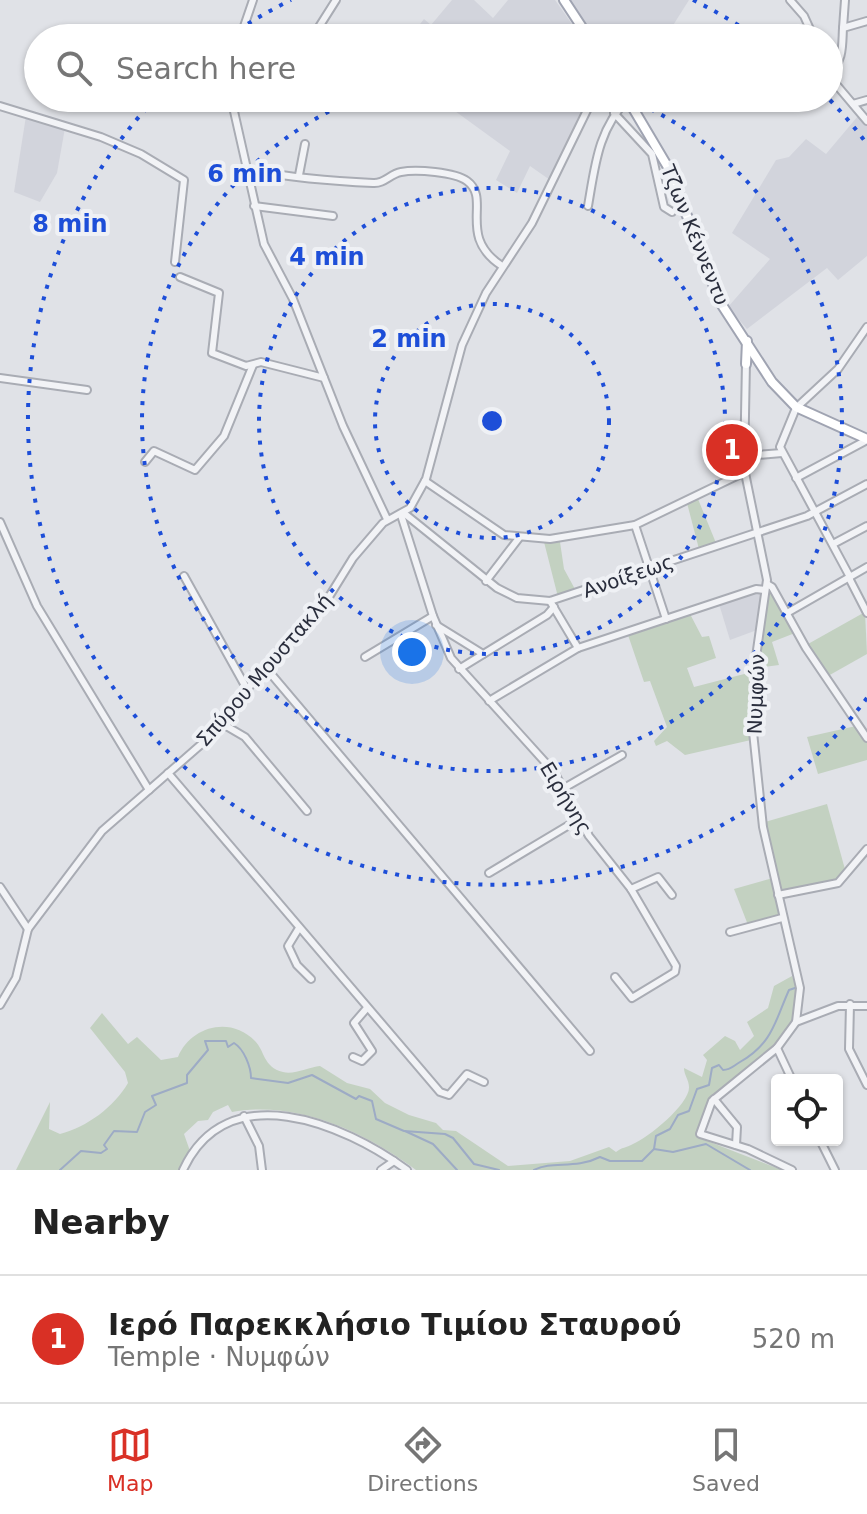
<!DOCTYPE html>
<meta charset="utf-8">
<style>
body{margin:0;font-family:"DejaVu Sans",sans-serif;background:#f6f6f6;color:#222}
.controls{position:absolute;right:24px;bottom:24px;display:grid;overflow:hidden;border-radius:8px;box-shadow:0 2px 6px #0004}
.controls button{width:72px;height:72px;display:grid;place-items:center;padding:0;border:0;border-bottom:2px solid #e0e0e0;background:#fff;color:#222;font:40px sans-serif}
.you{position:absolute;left:412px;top:652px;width:28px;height:28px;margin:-20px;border:6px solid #fff;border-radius:50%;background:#1a73e8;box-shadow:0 0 0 12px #1a73e833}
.badge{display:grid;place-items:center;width:52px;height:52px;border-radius:50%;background:#d93025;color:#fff;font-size:26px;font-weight:700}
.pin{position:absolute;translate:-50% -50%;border:4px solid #fff;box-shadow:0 2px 8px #0006}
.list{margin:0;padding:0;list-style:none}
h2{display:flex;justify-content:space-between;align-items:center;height:104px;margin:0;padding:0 32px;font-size:34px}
h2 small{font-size:26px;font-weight:400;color:#767676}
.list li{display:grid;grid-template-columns:52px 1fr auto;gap:24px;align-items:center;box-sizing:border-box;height:128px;padding:0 32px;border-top:2px solid #e0e0e0}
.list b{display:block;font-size:30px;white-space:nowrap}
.list p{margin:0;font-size:26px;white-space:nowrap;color:#767676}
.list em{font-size:26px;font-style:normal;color:#767676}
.icon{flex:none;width:44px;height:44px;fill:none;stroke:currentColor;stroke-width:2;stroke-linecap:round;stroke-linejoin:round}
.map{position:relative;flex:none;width:867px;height:1170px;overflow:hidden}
.search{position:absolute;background:#fff;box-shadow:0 2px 6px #0004;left:24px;right:24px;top:24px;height:88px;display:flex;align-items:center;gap:20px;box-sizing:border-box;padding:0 28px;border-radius:44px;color:#767676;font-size:30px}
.sheet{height:232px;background:#fff}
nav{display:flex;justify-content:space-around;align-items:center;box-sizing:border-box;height:112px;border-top:2px solid #e0e0e0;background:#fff;font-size:22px;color:#767676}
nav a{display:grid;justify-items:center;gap:4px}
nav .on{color:#d93025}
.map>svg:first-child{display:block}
.built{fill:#d2d4dc}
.green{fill:#c3d1c1}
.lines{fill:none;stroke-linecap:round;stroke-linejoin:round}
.stream{stroke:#9dabc5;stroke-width:2}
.minor-casing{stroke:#a9acb4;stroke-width:10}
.major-casing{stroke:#a0a4b2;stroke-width:12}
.minor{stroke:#f2f3f6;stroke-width:6}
.major{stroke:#fff;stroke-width:8}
.ring{fill:none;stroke:#1d4ed8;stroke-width:4;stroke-dasharray:4 8}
.labels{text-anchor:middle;stroke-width:8;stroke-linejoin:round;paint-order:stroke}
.street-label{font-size:20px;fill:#2a2e3d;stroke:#eff1f5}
.centre{fill:#1d4ed8;stroke:#eff1f5;stroke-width:4}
.ring-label{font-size:24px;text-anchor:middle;font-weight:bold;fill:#1d4ed8;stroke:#eff1f5;stroke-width:8;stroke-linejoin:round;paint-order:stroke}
</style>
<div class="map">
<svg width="867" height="1170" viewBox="0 0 867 1170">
<rect width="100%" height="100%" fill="#e0e2e7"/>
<g class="built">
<path d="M452,0H474L493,18L508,0H555L582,38H409L424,19L431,25Z"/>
<path d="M570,0H689L665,38H593Z"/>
<path d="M437,98H587L550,180L530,166L517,193L496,180L510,151Z"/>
<path d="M26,116L65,128L57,173L40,202L14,192Z"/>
<path d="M858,116L867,126V256L838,280L827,268L747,329L728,307L770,259L732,233L776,160L789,157L806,139L826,154Z"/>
<path d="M753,592L762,594L757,630L730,640L719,604Z"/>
</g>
<g class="green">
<path d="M698,499L716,543L699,549L687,503Z"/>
<path d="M544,542H560L564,569L576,591L558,597Z"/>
<path d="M770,588L795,633L772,642L779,665L757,668Z"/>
<path d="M865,612L867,654L828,676L808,644Z"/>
<path d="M690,614L702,637L709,636L716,658L687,668L694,687L752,672L751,740L685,755L667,741L656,746L654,741L667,727L650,681L644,682L628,635Z"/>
<path d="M856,726L867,742V760L818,774L807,737Z"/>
<path d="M827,804L846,873L836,882L779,893L765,822Z"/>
<path d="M773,878L780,917L748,925L734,889Z"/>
<path d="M792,976C817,1033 738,1067 710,1102C702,1111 700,1126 697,1137L782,1170H416C366,1132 296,1100 232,1112L228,1105L213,1112L208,1120L198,1121L184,1134L190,1151L181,1170H16L50,1102L49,1129L60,1134C87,1127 114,1107 128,1083L125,1072L90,1028L102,1013L128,1044L137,1037L161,1060L178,1057C190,1027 230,1015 255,1041C265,1051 263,1067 283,1072C294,1075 309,1067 320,1066L347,1083L370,1089L385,1103L409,1115L436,1123L443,1130L456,1131L508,1166L570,1161L609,1147L616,1152C622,1147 626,1148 633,1144C648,1138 690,1104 689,1087C689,1080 684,1075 684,1068L702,1077L707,1060L703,1055L725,1036L735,1041L740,1050L754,1036L747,1022L768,1008L774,986Z"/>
</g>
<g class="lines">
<g class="stream">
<path d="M405,1131L433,1144L457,1170"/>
<path d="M654,1149L656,1136L670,1129L678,1115L689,1111L697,1089L709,1085L712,1068L719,1065L723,1070C731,1070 733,1066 740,1062C773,1043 775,1021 789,990L795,988"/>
<path d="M60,1170L81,1151L101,1153L107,1149L104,1145L114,1131L137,1132L145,1112L156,1105L152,1096L187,1083V1075L208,1050L205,1041H226L228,1047L234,1043C244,1049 251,1067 251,1078L288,1083L312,1075L356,1099L359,1096L372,1101L376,1119L404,1131L445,1134L453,1138L474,1164L499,1170"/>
<path d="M534,1170C553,1160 574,1170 600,1157L610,1161H642L654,1149L673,1152L706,1144L750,1170"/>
</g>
<g class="minor-casing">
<g id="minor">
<path d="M790,0L804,16L814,38"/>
<path d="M843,28L845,0"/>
<path d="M240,38L253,0"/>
<path d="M312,38L336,0"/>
<path d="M829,71C844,63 842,44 843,28L867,21"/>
<path d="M829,76L867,121"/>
<path d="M231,98L264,244L293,299L343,426L387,519"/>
<path d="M266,98L275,101L279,98"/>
<path d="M853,104L867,100"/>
<path d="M0,106L101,137L141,154L184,180L175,262"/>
<path d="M614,113L652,154L664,207L672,212"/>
<path d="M244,169C285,177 331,181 373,183C384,184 390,174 401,172C416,169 455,172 467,181C492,199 456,236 502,266"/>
<path d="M299,175L305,144"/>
<path d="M254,206L333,216"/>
<path d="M588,206C595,166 598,129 628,99"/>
<path d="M180,277L219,293L212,353L246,366L261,362L324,378"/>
<path d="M746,362L744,468L767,580L755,664L753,732L763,827L800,988L796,1022"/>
<path d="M0,378L87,390"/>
<path d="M745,456L782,453"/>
<path d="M145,462L154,451L195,470L224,436L253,365"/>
<path d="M796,478L867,440"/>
<path d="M425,481L504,535L550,539L635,525L745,472"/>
<path d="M405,514L497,588L517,598L550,601L807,516L867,484"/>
<path d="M401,515L433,616L451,658L554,772L589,836L631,889L676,966L675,972L632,998L615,977"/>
<path d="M0,522L37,606L149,790"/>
<path d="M635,525L666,619"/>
<path d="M833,544L867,526"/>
<path d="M184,576L248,691"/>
<path d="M850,577L780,447L796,408L838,369L867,327"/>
<path d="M849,578L867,613"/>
<path d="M486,581L519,538"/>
<path d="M767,584L772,587L806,648L867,738"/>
<path d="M787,613L867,567"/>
<path d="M436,625L483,654"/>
<path d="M578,648L756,589L765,590"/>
<path d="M365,657L433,616"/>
<path d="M266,668L590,1051"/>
<path d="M459,669L547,615L554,607"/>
<path d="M489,701L578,648L550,601"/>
<path d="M221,723L245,737L307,811"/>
<path d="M168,773L440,1092L449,1095L467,1074L484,1082"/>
<path d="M564,788L622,755"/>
<path d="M489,873L579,819"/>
<path d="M0,887L28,929"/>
<path d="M631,889L658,877L672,895"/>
<path d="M778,895L838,883L867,849"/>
<path d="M299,928L288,946L297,965L311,979"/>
<path d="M730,932L782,918"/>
<path d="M850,1004L849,1049L867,1085"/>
<path d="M0,1005L16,978L28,929L102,831L205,741L281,648L327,600L353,558L383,523L410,508L426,479L462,345L486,293L532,223L593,98"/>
<path d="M777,1048L792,1080"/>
<path d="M353,1057L362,1061L372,1051L354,1023L367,1008"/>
<path d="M714,1099L737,1127L736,1145"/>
<path d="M244,1116L259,1146L262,1170"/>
<path d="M820,1140L835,1170"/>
<path d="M183,1170C227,1075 343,1123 407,1170"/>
<path d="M381,1170L394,1161"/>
<path d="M792,1170L748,1149L700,1134L712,1101L777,1048L796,1022L838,1006H867"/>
</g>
</g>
<g class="major-casing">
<g id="major">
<path d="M564,0L589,38"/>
<path d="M627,98L669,169L720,302L772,382L796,407L867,439"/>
<path d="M746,364L747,341"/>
</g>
</g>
<use href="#minor" class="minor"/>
<use href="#major" class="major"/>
</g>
<g class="ring">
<circle cx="492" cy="421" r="117"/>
<circle cx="492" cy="421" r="233"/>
<path d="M629 99A350 350 0 1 1 355 99"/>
<path d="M867 698A466 466 0 1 1 154 100M228 37A466 466 0 0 1 291 0M693 0A466 466 0 0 1 756 37M830 100A466 466 0 0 1 867 144"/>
</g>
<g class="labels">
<g class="street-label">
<text transform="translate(695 235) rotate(68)" y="7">Τζων Κέννεντυ</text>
<text transform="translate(628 576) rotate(-19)" y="7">Ανοίξεως</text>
<text transform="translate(264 670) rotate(-49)" y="7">Σπύρου Μουστακλή</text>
<text transform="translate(756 694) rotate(-88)" y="7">Νυμφών</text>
<text transform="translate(566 798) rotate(59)" y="7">Ειρήνης</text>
</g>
</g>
<circle cx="492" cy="421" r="12" class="centre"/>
<g class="ring-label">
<text x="245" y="182">6 min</text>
<text x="70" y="232">8 min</text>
<text x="327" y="265">4 min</text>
<text x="409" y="347">2 min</text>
</g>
</svg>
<div class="controls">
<button><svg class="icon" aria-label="locate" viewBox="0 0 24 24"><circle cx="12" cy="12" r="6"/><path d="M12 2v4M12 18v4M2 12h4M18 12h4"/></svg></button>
</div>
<div class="you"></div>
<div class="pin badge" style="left:732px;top:450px">1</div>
<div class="search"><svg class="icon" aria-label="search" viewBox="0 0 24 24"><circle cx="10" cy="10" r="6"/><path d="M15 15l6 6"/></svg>Search here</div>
</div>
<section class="sheet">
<h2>Nearby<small></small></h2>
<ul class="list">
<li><span class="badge">1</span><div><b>Ιερό Παρεκκλήσιο Τιμίου Σταυρού</b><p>Temple · Νυμφών</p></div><em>520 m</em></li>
</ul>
</section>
<nav>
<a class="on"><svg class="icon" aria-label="map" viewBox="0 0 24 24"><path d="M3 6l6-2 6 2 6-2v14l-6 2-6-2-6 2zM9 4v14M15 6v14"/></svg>Map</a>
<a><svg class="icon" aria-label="directions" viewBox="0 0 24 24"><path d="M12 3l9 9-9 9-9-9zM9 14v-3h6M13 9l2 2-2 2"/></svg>Directions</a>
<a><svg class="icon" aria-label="saved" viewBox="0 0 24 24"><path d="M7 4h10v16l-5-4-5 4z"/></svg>Saved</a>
</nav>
